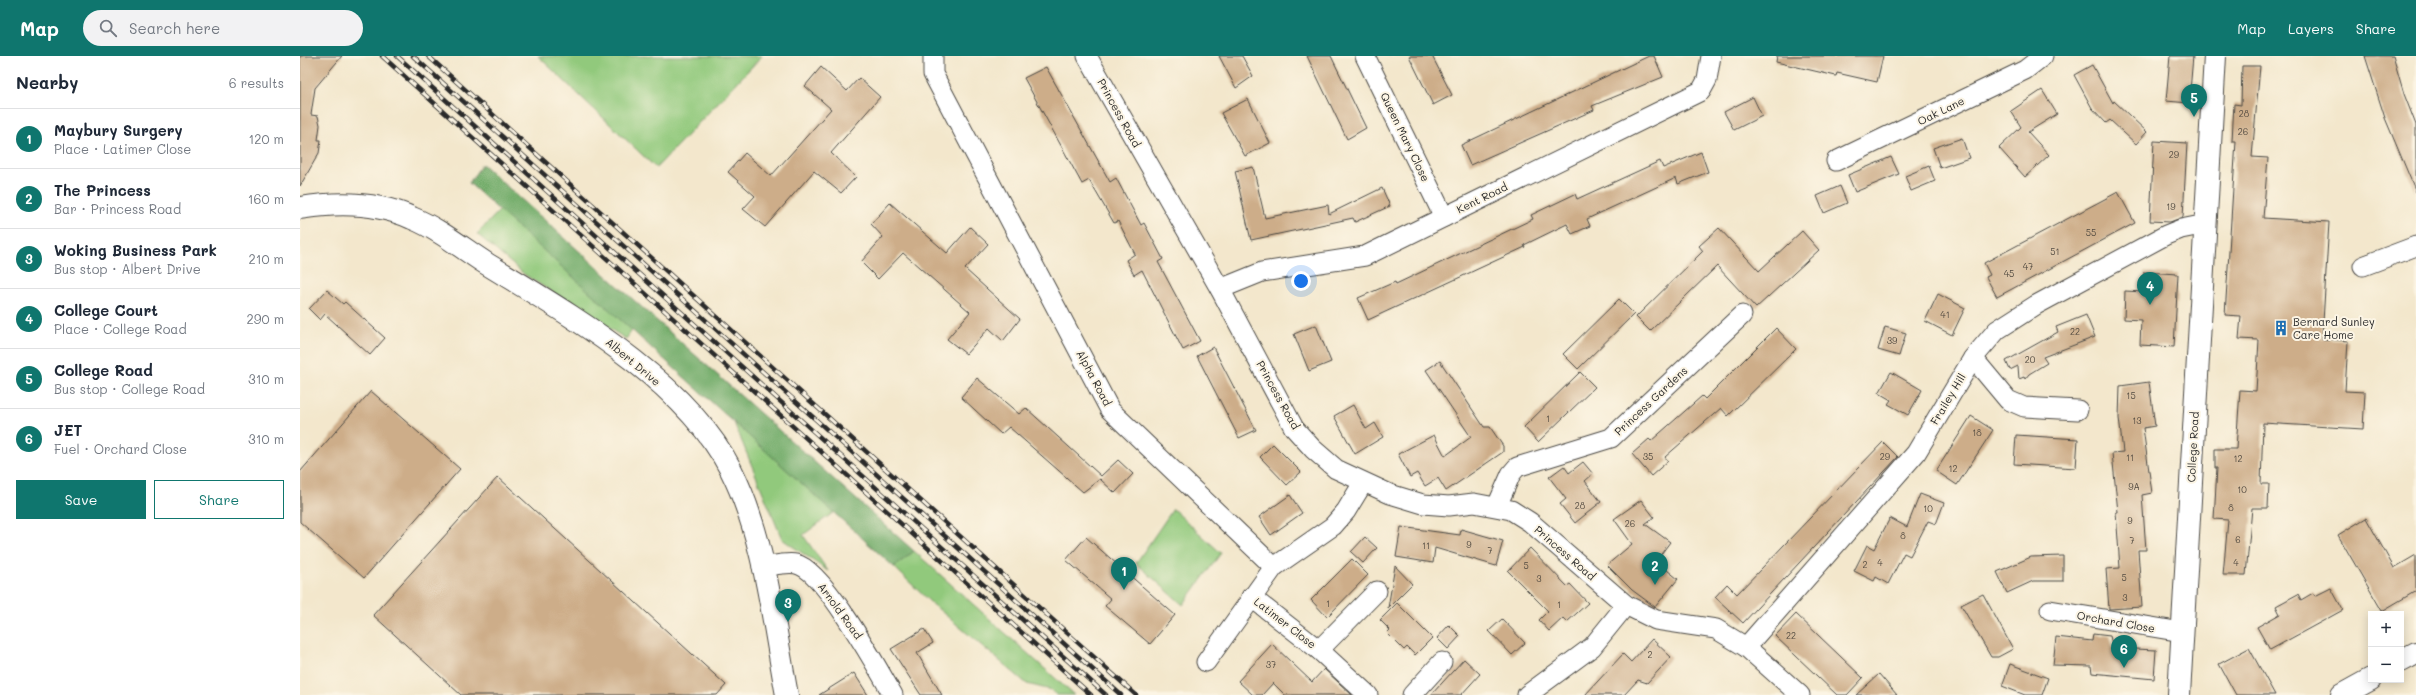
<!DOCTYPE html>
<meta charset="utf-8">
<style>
body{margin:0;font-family:Mali,sans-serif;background:#f2f2f3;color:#1f2937}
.controls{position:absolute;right:12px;bottom:12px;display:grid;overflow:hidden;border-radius:0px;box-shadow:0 2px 10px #0003}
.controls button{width:36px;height:36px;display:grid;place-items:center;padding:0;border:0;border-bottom:1px solid #e0e1e3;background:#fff;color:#1f2937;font:20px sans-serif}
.you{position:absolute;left:1001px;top:225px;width:14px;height:14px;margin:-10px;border:3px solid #fff;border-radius:50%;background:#1a73e8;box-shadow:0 0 0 6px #1a73e833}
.badge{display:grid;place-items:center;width:26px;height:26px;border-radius:50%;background:#0f766e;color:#fff;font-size:13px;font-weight:700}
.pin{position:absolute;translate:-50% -33px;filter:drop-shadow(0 1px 2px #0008)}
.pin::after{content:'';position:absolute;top:21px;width:14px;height:12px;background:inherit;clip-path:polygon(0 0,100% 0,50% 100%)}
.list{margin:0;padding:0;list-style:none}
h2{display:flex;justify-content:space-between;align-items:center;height:52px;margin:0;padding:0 16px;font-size:17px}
h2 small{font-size:13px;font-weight:400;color:#747a83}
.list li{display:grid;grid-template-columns:26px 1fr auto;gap:12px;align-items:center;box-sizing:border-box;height:60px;padding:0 16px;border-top:1px solid #e0e1e3}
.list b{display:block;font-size:15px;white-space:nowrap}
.list p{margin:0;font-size:13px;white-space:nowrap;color:#747a83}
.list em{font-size:13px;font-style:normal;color:#747a83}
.actions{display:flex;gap:8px;padding:12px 16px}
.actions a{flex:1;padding:9px 0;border:1px solid #0f766e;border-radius:0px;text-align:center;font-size:14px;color:#0f766e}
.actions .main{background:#0f766e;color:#fff}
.icon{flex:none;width:22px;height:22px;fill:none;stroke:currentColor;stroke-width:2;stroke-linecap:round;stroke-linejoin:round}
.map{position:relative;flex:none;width:2116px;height:639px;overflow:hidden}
header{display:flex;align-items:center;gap:24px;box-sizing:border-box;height:56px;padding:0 20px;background:#0f766e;color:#fff}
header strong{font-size:19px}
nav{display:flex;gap:22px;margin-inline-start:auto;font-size:14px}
.search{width:280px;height:36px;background:#f2f2f3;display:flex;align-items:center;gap:10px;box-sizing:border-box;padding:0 14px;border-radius:22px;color:#747a83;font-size:15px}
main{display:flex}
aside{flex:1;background:#fff}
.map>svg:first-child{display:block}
.green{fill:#91c97c;stroke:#5e7a54}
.forest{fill:#74ad6c;stroke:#506c4c}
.building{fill:#cdad89}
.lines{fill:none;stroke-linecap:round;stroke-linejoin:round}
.minor-casing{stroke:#494743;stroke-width:21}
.tertiary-casing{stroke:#494743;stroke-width:24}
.minor{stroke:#fff;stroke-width:19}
.tertiary{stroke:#fff;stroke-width:22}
.rail-casing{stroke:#2b2b2b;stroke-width:4.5}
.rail{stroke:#fcf5e5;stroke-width:3;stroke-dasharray:9;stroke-linecap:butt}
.labels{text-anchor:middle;stroke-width:4;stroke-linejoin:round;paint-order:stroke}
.number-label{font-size:9px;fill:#544c42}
.street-label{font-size:11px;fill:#2b2b2b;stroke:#fcf5e5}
.poi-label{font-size:11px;fill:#2b2b2b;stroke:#fcf5e5;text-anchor:start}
</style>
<header>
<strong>Map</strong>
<div class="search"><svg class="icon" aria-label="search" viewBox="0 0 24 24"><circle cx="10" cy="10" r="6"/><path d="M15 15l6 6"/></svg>Search here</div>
<nav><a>Map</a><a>Layers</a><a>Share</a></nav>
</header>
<main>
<aside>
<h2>Nearby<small>6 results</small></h2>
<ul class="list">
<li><span class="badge">1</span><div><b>Maybury Surgery</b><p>Place · Latimer Close</p></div><em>120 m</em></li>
<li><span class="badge">2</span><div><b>The Princess</b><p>Bar · Princess Road</p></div><em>160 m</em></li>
<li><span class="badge">3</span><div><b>Woking Business Park</b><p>Bus stop · Albert Drive</p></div><em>210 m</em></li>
<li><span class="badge">4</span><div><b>College Court</b><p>Place · College Road</p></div><em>290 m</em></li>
<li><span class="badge">5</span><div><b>College Road</b><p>Bus stop · College Road</p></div><em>310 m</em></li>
<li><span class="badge">6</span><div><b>JET</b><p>Fuel · Orchard Close</p></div><em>310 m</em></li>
</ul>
<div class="actions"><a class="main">Save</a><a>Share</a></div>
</aside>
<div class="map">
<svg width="2116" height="639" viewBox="0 0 2116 639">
<rect width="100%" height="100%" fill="#fcf5e5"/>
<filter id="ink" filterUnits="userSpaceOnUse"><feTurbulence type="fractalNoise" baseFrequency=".025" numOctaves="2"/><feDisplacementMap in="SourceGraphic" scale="8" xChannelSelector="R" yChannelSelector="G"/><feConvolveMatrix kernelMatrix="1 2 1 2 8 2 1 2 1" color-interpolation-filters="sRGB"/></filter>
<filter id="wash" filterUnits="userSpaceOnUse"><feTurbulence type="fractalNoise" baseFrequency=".012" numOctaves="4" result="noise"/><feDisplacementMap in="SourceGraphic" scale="16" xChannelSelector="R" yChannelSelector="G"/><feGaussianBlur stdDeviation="0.9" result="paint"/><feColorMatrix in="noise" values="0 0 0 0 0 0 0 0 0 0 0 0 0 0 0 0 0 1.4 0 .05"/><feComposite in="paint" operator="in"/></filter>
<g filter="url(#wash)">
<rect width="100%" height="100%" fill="#f3e7cc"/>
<g class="green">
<path d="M238,0H462L356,112Z"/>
<path d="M201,153L333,273L326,283L225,219L177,178Z"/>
<path d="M433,364L534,456L503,479L528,515L482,483Z"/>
<path d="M873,453L921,497L883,549L836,507Z"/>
<path d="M614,495L774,639H757L751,634L727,628L629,545L594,511Z"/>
</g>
<path class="forest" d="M182,108L614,495L594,511L169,127Z"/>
<g id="blocks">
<g class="building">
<path d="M0,0H42L15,32L11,59L18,60L20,69L18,84H21L19,97L0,130Z"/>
<path d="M919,0H942L953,20L936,32Z"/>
<path d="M1007,0H1031L1066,72L1047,83Z"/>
<path d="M1109,0H1132L1152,39L1133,49Z"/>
<path d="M1349,0H1354L1363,21L1292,50L1294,54L1170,109L1161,89Z"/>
<path d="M1477,0H1583L1577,26L1537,17L1536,20L1476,6Z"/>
<path d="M1870,0H1893L1889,47L1866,45Z"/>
<path d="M2065,0H2093L2104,38L2116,69V136L2085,62Z"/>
<path d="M1792,9L1813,47L1814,45L1847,76L1836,88L1810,64L1806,67L1792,52L1774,19Z"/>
<path d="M1942,10H1960L1952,101L1968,102L1963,162L2029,166L2022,283L2048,285L2045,335L2065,336L2063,373L1963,367L1961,428H1969L1968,452H1952L1946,519H1923L1928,464L1914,463L1917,412H1915V393H1936L1940,334L1956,335L1959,284L1939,283L1941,260L1925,259L1936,85H1932L1933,66L1934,48L1941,49Z"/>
<path d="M521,11L547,35L559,22L580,41L531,97L556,121L541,137L514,115L465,171L443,153L455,140L428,116L445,97L471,120L531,53L505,30Z"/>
<path d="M746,11L810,126L816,122L841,169L844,167L863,203L858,206L900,285L883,294L842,214L834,219L826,204L835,198L818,165L814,167L789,124L782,128L724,22Z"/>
<path d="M1742,34L1757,58L1728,76L1749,99L1725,121L1699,92L1721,71L1711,55Z"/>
<path d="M1453,41L1462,60L1434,74L1424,56Z"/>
<path d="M948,43L970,87L945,100L921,57Z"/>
<path d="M1662,82L1669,102L1640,112L1633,92Z"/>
<path d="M1854,85L1887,87L1883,161L1870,166L1850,165Z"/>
<path d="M1401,96L1408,116L1378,128L1376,122L1287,163L1290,170L1272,178L1267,168L1224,189L1225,191L1068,264L1058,242L1095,226L1096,228L1233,163L1231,159L1275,138L1277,143L1360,105L1363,112Z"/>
<path d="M1591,101L1599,118L1555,136L1548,119Z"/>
<path d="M1629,110L1635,125L1611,135L1605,120Z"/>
<path d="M953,111L965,162L1028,149L1029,158L1082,132L1090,150L1055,166L1053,162L951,184L935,115Z"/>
<path d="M1540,130L1547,147L1524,157L1517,140Z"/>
<path d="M1818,136L1835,167L1697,241L1686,221L1690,219L1684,207Z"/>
<path d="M590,147L647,197L670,171L688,188L665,213L720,263L703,285L689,272L666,298L647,283L670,256L603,197L578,223L561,206L583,181L571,168Z"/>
<path d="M1419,172L1459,215L1502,175L1519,194L1456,252L1417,210L1350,275L1336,261L1403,195L1399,190Z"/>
<path d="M1844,216L1878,218L1874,291L1840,289L1841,264L1824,263L1825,235L1843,236Z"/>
<path d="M27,234L43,248L45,246L85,282L70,299L25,258L20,264L9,253Z"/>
<path d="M1638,238L1665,252L1652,279L1625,265Z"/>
<path d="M1319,243L1334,258L1278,313L1263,298Z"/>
<path d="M1786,259L1795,281L1743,301L1747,307L1729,318L1725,323L1724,321L1719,323L1718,310L1710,314L1706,305L1758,276L1756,271Z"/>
<path d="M1016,269L1031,306L1009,315L994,278Z"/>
<path d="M1585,271L1606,277L1599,300L1578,294Z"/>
<path d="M1476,272L1496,293L1428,360L1421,352L1365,401L1368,405L1351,420L1332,398L1349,383L1351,385L1402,340L1405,343Z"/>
<path d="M913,291L956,374L939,382L897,300Z"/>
<path d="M1140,305L1184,371H1190L1203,390V396L1146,435L1138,422L1125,430L1117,417L1110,421L1098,398L1134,379L1145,400L1171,381L1126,314Z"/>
<path d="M1280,316L1295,331L1238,386L1224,371Z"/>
<path d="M1591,316L1622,334L1608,359L1588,348L1591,344L1579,337Z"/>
<path d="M677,322L719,358L726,352L801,420L818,404L833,418L815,437L800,423L783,436L709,371L701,378L661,341Z"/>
<path d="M1849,326L1855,370L1843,372L1852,437L1842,439L1846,494H1838L1842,551L1809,553L1806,513L1820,512L1816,456H1818L1812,397L1823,396L1819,362L1820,330Z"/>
<path d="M71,335L160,413L64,522L0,466V416Z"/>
<path d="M1053,349L1066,373L1075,367L1083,381L1055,398L1034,360Z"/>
<path d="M1671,360L1693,374L1657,429L1636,415Z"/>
<path d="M1716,379L1778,383L1776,412L1714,408Z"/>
<path d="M1583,386L1598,401L1443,567L1415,541L1427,528L1437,538Z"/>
<path d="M973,388L1001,416L987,429L960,401Z"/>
<path d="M1283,406L1293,418L1285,425L1301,446L1275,467L1260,448L1266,443L1249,421L1264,410L1269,417Z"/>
<path d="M198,421L426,629L417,639H161L73,559Z"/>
<path d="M1620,438L1644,447L1636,468L1628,465L1610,500L1604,497L1588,528L1576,521L1574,525L1554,515L1567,489L1574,493L1590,462L1607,471Z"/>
<path d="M990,439L1002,457L971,479L959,461Z"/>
<path d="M1341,444L1354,461L1345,468L1370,486L1356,505L1378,523L1355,551L1332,534L1307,509L1332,488L1314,463Z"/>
<path d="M2066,462L2094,512L2116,499V535L2082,555L2038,479Z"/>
<path d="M1101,471L1160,479L1161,473L1203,485L1196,510L1135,492L1133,507L1096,501Z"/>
<path d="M786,481L875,559L850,588L805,550L811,543L766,504Z"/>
<path d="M1065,481L1077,492L1063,507L1051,496Z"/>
<path d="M1230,492L1267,530L1270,528L1288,547L1267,566L1263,562L1249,575L1239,564L1248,555L1208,515Z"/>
<path d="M1763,500V525H1733L1707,537L1697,516L1731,501Z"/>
<path d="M1052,503L1068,519L1027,561L1011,544Z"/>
<path d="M1095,510L1112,528L1088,552Z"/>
<path d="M2031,532L2043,554L1970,594L1957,571L1980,558L1976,550L1998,538L2001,544L2013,537L2015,540Z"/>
<path d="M1683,538L1713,593L1698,601H1691L1661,549Z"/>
<path d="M1097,547L1132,582L1115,599L1107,591L1104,594L1087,577L1090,574L1080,564Z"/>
<path d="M1496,558L1563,622L1547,639H1537L1475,580Z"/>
<path d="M1202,563L1225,587L1212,599L1189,575Z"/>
<path d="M1149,569L1160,580L1148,593L1137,582Z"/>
<path d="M624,573L633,587L617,597L642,639H621L591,593Z"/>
<path d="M1793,578L1810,580L1813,592L1856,594L1854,623L1792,617L1791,610L1753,609L1756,581L1792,585Z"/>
<path d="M1352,583L1371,601L1347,627L1338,624L1324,639H1285L1323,598L1331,606Z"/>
<path d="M972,588L1012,626L1024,613L1052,639H985L973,627L962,639H953L938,625Z"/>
<path d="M1949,592L1975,639H1936L1919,608Z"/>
<path d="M1164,603L1180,618L1161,639H1131Z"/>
<path d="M1710,608L1748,622L1742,639H1725L1702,630Z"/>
<path d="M554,617L568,639H519Z"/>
<path d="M1579,618L1597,639H1556Z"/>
</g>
</g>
</g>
<g filter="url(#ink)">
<use href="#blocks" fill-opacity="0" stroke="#494743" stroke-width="1"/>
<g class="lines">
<g class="minor-casing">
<g id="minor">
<path d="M633,0V18L810,354L974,511"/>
<path d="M787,0L920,233L994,372L1013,393L1036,413L1090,438L1123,448L1149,450L1174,447L1211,454L1230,466L1326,549L1356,564L1416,573L1446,591L1500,639"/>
<path d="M1065,0L1144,161"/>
<path d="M1536,105L1725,14L1743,0"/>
<path d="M2063,210L2116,190"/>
<path d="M920,233L962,216L1065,200L1401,35L1407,24L1411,0"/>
<path d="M1673,302L1708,344L1724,351L1778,354"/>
<path d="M1197,450L1211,418L1217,411L1311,382L1442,259"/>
<path d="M462,511C472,510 486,506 496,508C523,513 578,613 593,639"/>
<path d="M951,541L1019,594L1068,639"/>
<path d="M1750,554L1882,576"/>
<path d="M1446,591L1616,397L1673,302L1697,274L1736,249L1866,179L1881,173L1906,168"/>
<path d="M1019,594L1077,535"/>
<path d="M906,606L974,511L1033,470L1046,455L1063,427"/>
<path d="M1112,639L1142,606"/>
<path d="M1227,639L1292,591L1326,549"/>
</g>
</g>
<g class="tertiary-casing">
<g id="tertiary">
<path d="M0,152C37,146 77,146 112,162C139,173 162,192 187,208C270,259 385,324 431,414C465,481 473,566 487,639"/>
<path d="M2101,605L2116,597"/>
<path d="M1879,639L1915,0"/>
<path d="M2042,639L2071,623"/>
</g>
</g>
<use href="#minor" class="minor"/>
<use href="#tertiary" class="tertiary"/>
<g class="rail-casing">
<g id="rail">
<path d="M82,0L791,639"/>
<path d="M97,0L806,639"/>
<path d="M113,0L821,639"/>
<path d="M128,0L836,639"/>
</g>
</g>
<use href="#rail" class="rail"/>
</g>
</g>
<defs>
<g id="building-bare" transform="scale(1.2)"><path d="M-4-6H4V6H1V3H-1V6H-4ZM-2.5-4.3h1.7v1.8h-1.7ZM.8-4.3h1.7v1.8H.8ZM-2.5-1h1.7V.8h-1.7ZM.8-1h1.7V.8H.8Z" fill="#1f6fb2" stroke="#fcf5e5" stroke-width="2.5" paint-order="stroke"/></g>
</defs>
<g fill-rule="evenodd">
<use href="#building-bare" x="1981" y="272"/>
</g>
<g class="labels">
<g class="number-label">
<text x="1944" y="61">28</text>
<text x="1943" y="79">26</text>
<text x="1874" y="102">29</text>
<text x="1871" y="154">19</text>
<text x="1791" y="180">55</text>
<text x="1755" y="199">51</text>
<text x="1728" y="214">47</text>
<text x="1709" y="221">45</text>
<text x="1645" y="262">41</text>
<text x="1775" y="279">22</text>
<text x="1592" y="288">39</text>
<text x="1730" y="307">20</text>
<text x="1831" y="343">15</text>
<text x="1248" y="366">1</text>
<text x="1837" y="368">13</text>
<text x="1677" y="380">18</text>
<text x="1348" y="404">35</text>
<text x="1585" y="404">29</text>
<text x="1830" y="405">11</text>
<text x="1938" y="406">12</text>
<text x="1653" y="416">12</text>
<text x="1834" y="434">9A</text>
<text x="1942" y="437">10</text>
<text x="1280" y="453">28</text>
<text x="1931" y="455">8</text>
<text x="1628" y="456">10</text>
<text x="1830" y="468">9</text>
<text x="1330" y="471">26</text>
<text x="1603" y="483">8</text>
<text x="1938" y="487">6</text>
<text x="1832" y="488">7</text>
<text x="1169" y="492">9</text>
<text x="1126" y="493">11</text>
<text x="1190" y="498">7</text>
<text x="1580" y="510">4</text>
<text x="1936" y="510">4</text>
<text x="1565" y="512">2</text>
<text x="1226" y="513">5</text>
<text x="1824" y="525">5</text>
<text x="1239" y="526">3</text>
<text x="1825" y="545">3</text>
<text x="1028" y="551">1</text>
<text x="1259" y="552">1</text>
<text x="1491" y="583">22</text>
<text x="1350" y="602">2</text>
<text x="971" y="612">37</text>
</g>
<g class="street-label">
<text transform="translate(1641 55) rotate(-26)" y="4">Oak Lane</text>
<text transform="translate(819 57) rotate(61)" y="4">Princess Road</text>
<text transform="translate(1105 81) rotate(64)" y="4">Queen Mary Close</text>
<text transform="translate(1182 142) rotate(-26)" y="4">Kent Road</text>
<text transform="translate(333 306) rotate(40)" y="4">Albert Drive</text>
<text transform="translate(794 322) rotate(62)" y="4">Alpha Road</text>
<text transform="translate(978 339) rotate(61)" y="4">Princess Road</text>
<text transform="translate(1648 343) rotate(-59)" y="4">Frailey Hill</text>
<text transform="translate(1351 345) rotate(-43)" y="4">Princess Gardens</text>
<text transform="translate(1893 391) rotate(-87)" y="4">College Road</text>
<text transform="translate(1265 497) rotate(41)" y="4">Princess Road</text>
<text transform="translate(540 555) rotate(54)" y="4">Arnold Road</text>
<text transform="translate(1816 566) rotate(10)" y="4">Orchard Close</text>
<text transform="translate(985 567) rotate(38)" y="4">Latimer Close</text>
</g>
<g class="poi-label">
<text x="1993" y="270">Bernard Sunley<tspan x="1993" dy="13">Care Home</tspan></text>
</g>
</g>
</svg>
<div class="controls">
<button>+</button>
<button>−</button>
</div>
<div class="you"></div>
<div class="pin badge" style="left:824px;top:534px">1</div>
<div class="pin badge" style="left:1355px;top:529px">2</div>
<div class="pin badge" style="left:488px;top:566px">3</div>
<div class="pin badge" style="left:1850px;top:249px">4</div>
<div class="pin badge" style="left:1894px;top:61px">5</div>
<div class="pin badge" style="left:1824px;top:612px">6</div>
</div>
</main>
